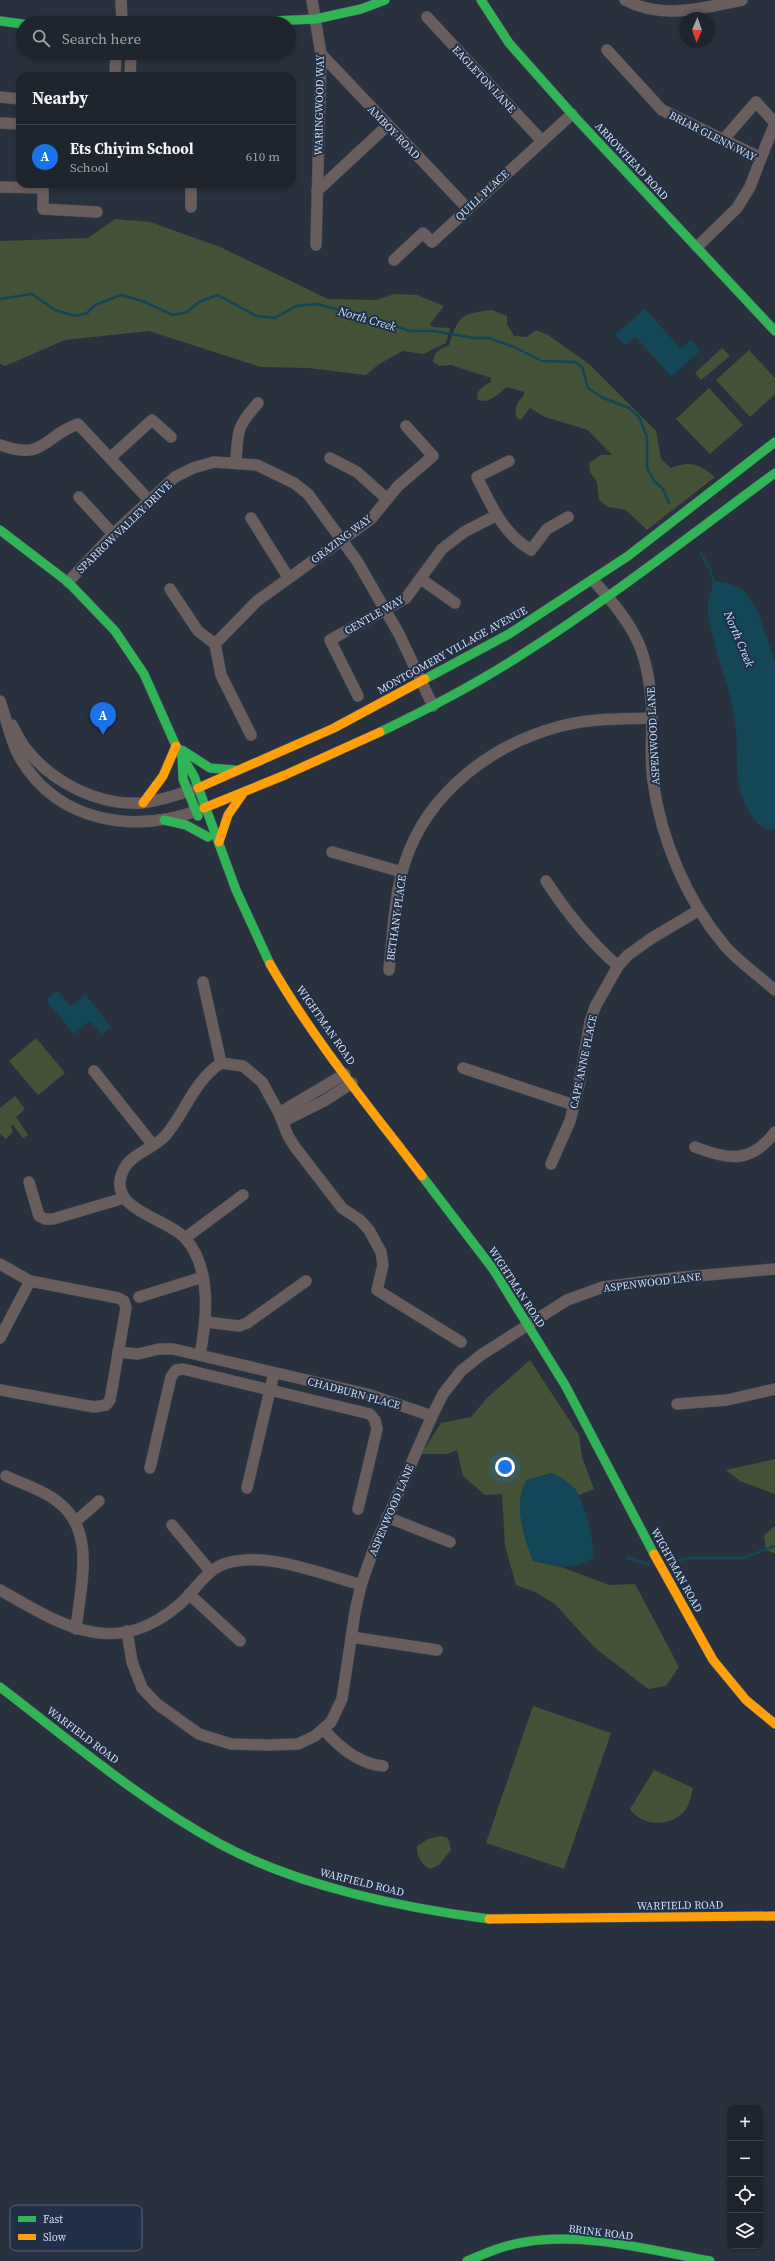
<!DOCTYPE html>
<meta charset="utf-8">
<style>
body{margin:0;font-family:"Source Serif 4",serif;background:#2c313b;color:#f1f3f6}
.controls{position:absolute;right:12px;bottom:12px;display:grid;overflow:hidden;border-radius:8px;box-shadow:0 2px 6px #0003}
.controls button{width:36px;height:36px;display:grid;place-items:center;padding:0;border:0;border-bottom:1px solid #3c424b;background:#1f252f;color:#f1f3f6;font:20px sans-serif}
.compass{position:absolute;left:679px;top:12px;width:36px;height:36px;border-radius:50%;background:#1f252f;box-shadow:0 2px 6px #0003;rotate:182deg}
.you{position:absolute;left:505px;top:1467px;width:14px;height:14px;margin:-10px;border:3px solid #fff;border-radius:50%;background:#1a73e8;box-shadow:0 0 0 6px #1a73e833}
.badge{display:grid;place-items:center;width:26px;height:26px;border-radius:50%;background:#1a73e8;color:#fff;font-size:13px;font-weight:700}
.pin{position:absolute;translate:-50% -33px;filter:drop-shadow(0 1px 2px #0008)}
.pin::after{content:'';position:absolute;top:21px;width:14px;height:12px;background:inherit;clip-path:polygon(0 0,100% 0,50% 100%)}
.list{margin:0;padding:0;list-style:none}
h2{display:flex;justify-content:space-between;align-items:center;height:52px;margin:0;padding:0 16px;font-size:17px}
h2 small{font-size:13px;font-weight:400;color:#a1a5aa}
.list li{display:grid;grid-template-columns:26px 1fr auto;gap:12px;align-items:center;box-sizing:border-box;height:64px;padding:0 16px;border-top:1px solid #3c424b}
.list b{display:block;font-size:15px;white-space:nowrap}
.list p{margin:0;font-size:13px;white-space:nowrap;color:#a1a5aa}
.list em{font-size:13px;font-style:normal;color:#a1a5aa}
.icon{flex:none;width:22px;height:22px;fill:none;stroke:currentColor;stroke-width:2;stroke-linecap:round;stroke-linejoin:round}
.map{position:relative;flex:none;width:775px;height:2261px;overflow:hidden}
.search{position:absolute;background:#1f252f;box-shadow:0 2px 6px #0003;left:16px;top:16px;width:280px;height:44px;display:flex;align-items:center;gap:10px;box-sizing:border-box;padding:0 14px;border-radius:22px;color:#a1a5aa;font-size:15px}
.panel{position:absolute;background:#1f252f;box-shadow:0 2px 6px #0003;left:16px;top:72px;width:280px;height:116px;border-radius:12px}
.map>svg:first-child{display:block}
.green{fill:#445238}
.water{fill:#134758}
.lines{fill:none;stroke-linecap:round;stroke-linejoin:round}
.stream{stroke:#134758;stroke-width:2.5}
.street-casing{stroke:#464d59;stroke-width:12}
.fast-casing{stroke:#464d59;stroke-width:10}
.slow-casing{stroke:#464d59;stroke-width:10}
.street{stroke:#6a5d5d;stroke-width:11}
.fast{stroke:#30b455;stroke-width:9}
.slow{stroke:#ff9f0a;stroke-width:9}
.labels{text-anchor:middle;stroke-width:4;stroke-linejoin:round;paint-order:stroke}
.street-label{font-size:11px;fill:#d3dded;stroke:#212f47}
.water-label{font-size:12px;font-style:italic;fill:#c2e7f5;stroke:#212f47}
.key{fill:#212f47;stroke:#566379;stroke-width:1}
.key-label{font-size:11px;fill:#d3dded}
</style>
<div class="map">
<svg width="775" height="2261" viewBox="0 0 775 2261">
<rect width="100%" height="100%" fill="#29313f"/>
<g class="green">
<path d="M115,219L150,222L220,247L328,299L375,300L395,294L417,295L444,306L430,324L433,327L450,328L446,343L423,354L403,351L379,364L366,375L308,368L261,367L149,331L65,340L5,366L0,364V241L88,238Z"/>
<path d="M492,310L507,316V324L514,336L527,337L536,330L548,335L589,364L656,431L661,459L671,468C690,460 700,464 715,477L647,530L626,510L608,507L599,500L597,482L590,472L589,463L601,455H612L588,430L545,417L530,408L521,420L516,417C515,407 517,402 524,395V392L507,387C498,394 490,404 478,400L477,394L482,387L491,382V378L451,365L439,366L433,362C434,351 440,349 449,345C458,316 462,313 492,310Z"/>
<path d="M722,348L730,356L701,380L695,373Z"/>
<path d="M749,350L775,378V394L750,417L716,380Z"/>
<path d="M709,388L743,425L710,454L676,419Z"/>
<path d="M36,1038L65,1073L38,1095L9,1061Z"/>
<path d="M15,1096L25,1109L16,1117L28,1135L23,1138L13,1125L11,1126L13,1132L6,1139L0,1134V1108Z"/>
<path d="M530,1360L579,1435L582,1457L594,1489L579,1495L575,1489L552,1473L527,1480C512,1502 524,1538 534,1561L561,1567L609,1585L635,1584L679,1667L666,1686L648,1689L594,1647L555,1604L535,1592L516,1585L505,1546L502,1494L485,1495L463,1476L457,1450L448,1454H421L441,1423L471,1417L487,1398Z"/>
<path d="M775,1459V1494L740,1481L726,1470Z"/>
<path d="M775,1526V1553L766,1550L764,1535Z"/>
<path d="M533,1706L611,1733L564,1869L486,1843Z"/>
<path d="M654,1770L693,1788C691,1796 690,1803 686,1809C673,1827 643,1828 630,1809Z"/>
<path d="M441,1836L448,1838L451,1850L439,1865L430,1869C422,1866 416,1855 417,1846L428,1839Z"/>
</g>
<g class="water">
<path d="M645,309L681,349L691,340L700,351L671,376L635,336L625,345L615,335Z"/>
<path d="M713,581L728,583L744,591L757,610L775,661V830C759,831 749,814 744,801C734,778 738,753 736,729C732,688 713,651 708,611C707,602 712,590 713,581Z"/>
<path d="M57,991L71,1006L86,995L111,1027L102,1034L90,1021L74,1034L46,1000Z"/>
<path d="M552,1473C560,1477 568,1481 575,1489C584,1500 595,1544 593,1558C572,1571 556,1566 533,1561C524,1538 512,1502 527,1480Z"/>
</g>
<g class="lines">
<g class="stream">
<path d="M0,299L32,294L55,310L75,316L87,313L95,305L121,295L142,301L173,315L187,312L199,302L218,295L256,316L275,318L296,306L318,304L378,322H386L409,331H434L474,338H489L514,347L542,361L575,362L582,367L588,388L601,397L629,408L639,417L647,437V468L654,481L663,489L669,503"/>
<path d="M701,553L710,569L714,584"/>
<path d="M627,1558L649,1564"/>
<path d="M670,1562L690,1558H743L775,1546"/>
</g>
<g class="street-casing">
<g id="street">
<path d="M121,0L122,23"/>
<path d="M312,0L321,54L316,245"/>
<path d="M625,0C662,20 703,8 742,0"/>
<path d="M427,17L542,141"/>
<path d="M607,50L662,110L761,158L750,187L737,208L697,247"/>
<path d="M321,54L468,209"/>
<path d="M115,76L116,53"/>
<path d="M130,76L131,53"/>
<path d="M0,97L20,99"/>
<path d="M0,123L20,124"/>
<path d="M723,140L756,102L775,123L761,158"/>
<path d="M43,184V209L97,212"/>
<path d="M0,187L43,188"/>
<path d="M317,191L387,126"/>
<path d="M191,207V184"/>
<path d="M394,260L423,233L432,242L572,114"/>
<path d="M0,445C45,461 42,437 78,424L149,500"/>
<path d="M111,457L152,420L171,437"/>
<path d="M330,458L357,472L387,499"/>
<path d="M509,461L477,477C491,505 503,534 531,550L547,529L568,517"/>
<path d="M236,462C238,430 236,428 258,403"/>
<path d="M79,497L113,534"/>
<path d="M251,518L288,577"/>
<path d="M421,579L455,603"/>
<path d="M593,580C636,628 650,651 652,717C652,738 650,760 653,781C661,840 687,901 725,946C739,962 759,976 775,990"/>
<path d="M68,582L113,534L175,477L193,468L214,462L257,465L294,483L308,494L357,561L399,634L433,706"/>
<path d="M170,589L198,631L215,644"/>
<path d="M215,644L257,601L371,519L398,486L433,456L406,426"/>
<path d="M215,644L221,675L251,735"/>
<path d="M358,696L330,640L406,598L442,549L464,532L497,515"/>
<path d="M0,701C7,720 10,741 20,758C59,824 136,834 202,809"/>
<path d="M12,725C16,733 21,742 26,749C53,783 99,806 142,803C159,801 176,795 193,790"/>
<path d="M332,852L402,872"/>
<path d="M546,881C567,913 589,941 618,966"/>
<path d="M389,970C393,934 394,896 405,862C428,792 492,744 561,726C590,718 622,719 652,718"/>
<path d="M203,982L221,1063"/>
<path d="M463,1068L574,1105"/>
<path d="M94,1071L153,1145"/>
<path d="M279,1113L345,1074"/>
<path d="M284,1121L324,1101L352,1083"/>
<path d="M695,1147C728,1160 751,1164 775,1132"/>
<path d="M551,1164L570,1121L579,1085L590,1022L595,1007L618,966L628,955L652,938L699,910"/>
<path d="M29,1182L39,1216L45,1219H53L124,1198"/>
<path d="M185,1238L243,1195"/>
<path d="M0,1264L30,1281L118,1298L124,1301L126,1308L110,1400L106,1405L94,1407L0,1390"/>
<path d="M139,1297L203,1277"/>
<path d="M206,1322L239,1326L247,1323L306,1281"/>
<path d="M0,1338L30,1281"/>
<path d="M118,1352L138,1354L159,1349H173L367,1394L432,1416"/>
<path d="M200,1355C207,1318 212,1268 185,1238C166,1217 103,1209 124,1169C131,1154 155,1148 166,1135C186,1111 194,1081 221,1063L243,1066L262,1082L279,1113L288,1136L295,1147L342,1208L360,1220L369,1230L381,1252L383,1265L377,1290L461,1342"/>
<path d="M677,1404L727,1400L775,1389"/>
<path d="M150,1468L171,1377L176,1370L183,1369L370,1414L375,1420L377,1429L358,1509"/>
<path d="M6,1476C22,1484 44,1490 58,1502C97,1531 80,1588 76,1629"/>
<path d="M247,1488L274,1373"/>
<path d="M387,1517L450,1542"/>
<path d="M75,1522L99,1501"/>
<path d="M172,1525L210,1571"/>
<path d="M0,1590C63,1626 115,1660 180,1604C196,1590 206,1569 227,1563C266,1551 323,1574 361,1585"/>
<path d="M189,1594L240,1641"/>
<path d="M127,1631L132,1662L142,1688L157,1704L199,1734L231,1744L268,1745L298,1744L315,1736L331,1722L342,1699L355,1612L361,1585L373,1551L432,1416L443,1394L461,1371L481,1355L567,1300L603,1287L673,1278L775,1269"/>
<path d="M351,1637L437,1650"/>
<path d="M324,1730C340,1748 359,1764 383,1766"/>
</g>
</g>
<g class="fast-casing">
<g id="fast">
<path d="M481,0L509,43L572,114L775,331"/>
<path d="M0,21L23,24"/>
<path d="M225,23L316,19L361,9L385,0"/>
<path d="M0,530L68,582L115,631L144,674L176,746L194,776L236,890L270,964"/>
<path d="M425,679L509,634L628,556L775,442"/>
<path d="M380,732C428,709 476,684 521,655C609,599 691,535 775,473"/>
<path d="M182,750L210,768L235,770"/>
<path d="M182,756L183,779L198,816"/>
<path d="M164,820L186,825L208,837"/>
<path d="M422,1176L493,1269L565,1385L654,1554"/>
<path d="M0,1687C72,1742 142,1802 222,1845C298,1886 403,1908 489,1919"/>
<path d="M467,2261C486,2253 504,2245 525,2242C586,2232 650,2250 710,2261"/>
</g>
</g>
<g class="slow-casing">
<g id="slow">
<path d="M198,788L334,728L425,679"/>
<path d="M143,803L163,776L176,746"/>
<path d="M204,808L285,775L380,732"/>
<path d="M219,842L228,815L244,792"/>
<path d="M270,964C313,1039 369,1107 422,1176"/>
<path d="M654,1554L713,1660L746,1700L775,1724"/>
<path d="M489,1919L775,1916"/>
</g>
</g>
<use href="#street" class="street"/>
<use href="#fast" class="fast"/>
<use href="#slow" class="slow"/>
</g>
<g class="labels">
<g class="street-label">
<text transform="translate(484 79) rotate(47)" y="4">EAGLETON LANE</text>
<text transform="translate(319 105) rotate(-89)" y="4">WARINGWOOD WAY</text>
<text transform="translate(394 132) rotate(46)" y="4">AMBOY ROAD</text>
<text transform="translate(713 136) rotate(27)" y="4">BRIAR GLENN WAY</text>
<text transform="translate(632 161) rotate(47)" y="4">ARROWHEAD ROAD</text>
<text transform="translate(482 195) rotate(-43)" y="4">QUILL PLACE</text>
<text transform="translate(124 527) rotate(-44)" y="4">SPARROW VALLEY DRIVE</text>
<text transform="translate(341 539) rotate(-37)" y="4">GRAZING WAY</text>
<text transform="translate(374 615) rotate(-30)" y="4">GENTLE WAY</text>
<text transform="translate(452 650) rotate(-29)" y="4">MONTGOMERY VILLAGE AVENUE</text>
<text transform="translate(653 736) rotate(-93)" y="4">ASPENWOOD LANE</text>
<text transform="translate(396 918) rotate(-82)" y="4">BETHANY PLACE</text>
<text transform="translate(326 1025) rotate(55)" y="4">WIGHTMAN ROAD</text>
<text transform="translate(583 1062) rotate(-78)" y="4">CAPE ANNE PLACE</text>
<text transform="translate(652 1282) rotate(-7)" y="4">ASPENWOOD LANE</text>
<text transform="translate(517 1287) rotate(57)" y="4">WIGHTMAN ROAD</text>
<text transform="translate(354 1393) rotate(15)" y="4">CHADBURN PLACE</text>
<text transform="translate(391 1510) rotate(-67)" y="4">ASPENWOOD LANE</text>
<text transform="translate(677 1570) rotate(61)" y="4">WIGHTMAN ROAD</text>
<text transform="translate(83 1735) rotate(37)" y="4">WARFIELD ROAD</text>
<text transform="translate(362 1882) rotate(14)" y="4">WARFIELD ROAD</text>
<text transform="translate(680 1905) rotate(-1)" y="4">WARFIELD ROAD</text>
<text transform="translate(601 2232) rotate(7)" y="4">BRINK ROAD</text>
</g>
<g class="water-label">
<text transform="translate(367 319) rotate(16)" y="4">North Creek</text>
<text transform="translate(739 639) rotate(67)" y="4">North Creek</text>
</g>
</g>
<rect x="10" y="2205" width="132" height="46" rx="6" class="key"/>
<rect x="18" y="2216" width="18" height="6" fill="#30b455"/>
<rect x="18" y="2234" width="18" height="6" fill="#ff9f0a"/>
<g class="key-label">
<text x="43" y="2223">Fast</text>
<text x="43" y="2241">Slow</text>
</g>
</svg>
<div class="controls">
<button>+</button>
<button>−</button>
<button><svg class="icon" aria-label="locate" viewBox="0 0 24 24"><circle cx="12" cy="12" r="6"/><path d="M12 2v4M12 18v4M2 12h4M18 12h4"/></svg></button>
<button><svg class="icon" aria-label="layers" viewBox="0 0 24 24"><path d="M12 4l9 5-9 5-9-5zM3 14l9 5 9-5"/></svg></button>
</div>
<svg class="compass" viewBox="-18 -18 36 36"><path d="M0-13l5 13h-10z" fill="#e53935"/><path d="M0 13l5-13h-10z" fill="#a1a5aa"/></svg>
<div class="you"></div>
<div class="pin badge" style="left:103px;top:735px">A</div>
<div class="search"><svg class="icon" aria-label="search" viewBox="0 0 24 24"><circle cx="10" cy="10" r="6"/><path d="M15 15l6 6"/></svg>Search here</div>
<section class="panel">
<h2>Nearby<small></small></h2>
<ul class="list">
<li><span class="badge">A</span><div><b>Ets Chiyim School</b><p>School</p></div><em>610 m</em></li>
</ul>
</section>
</div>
